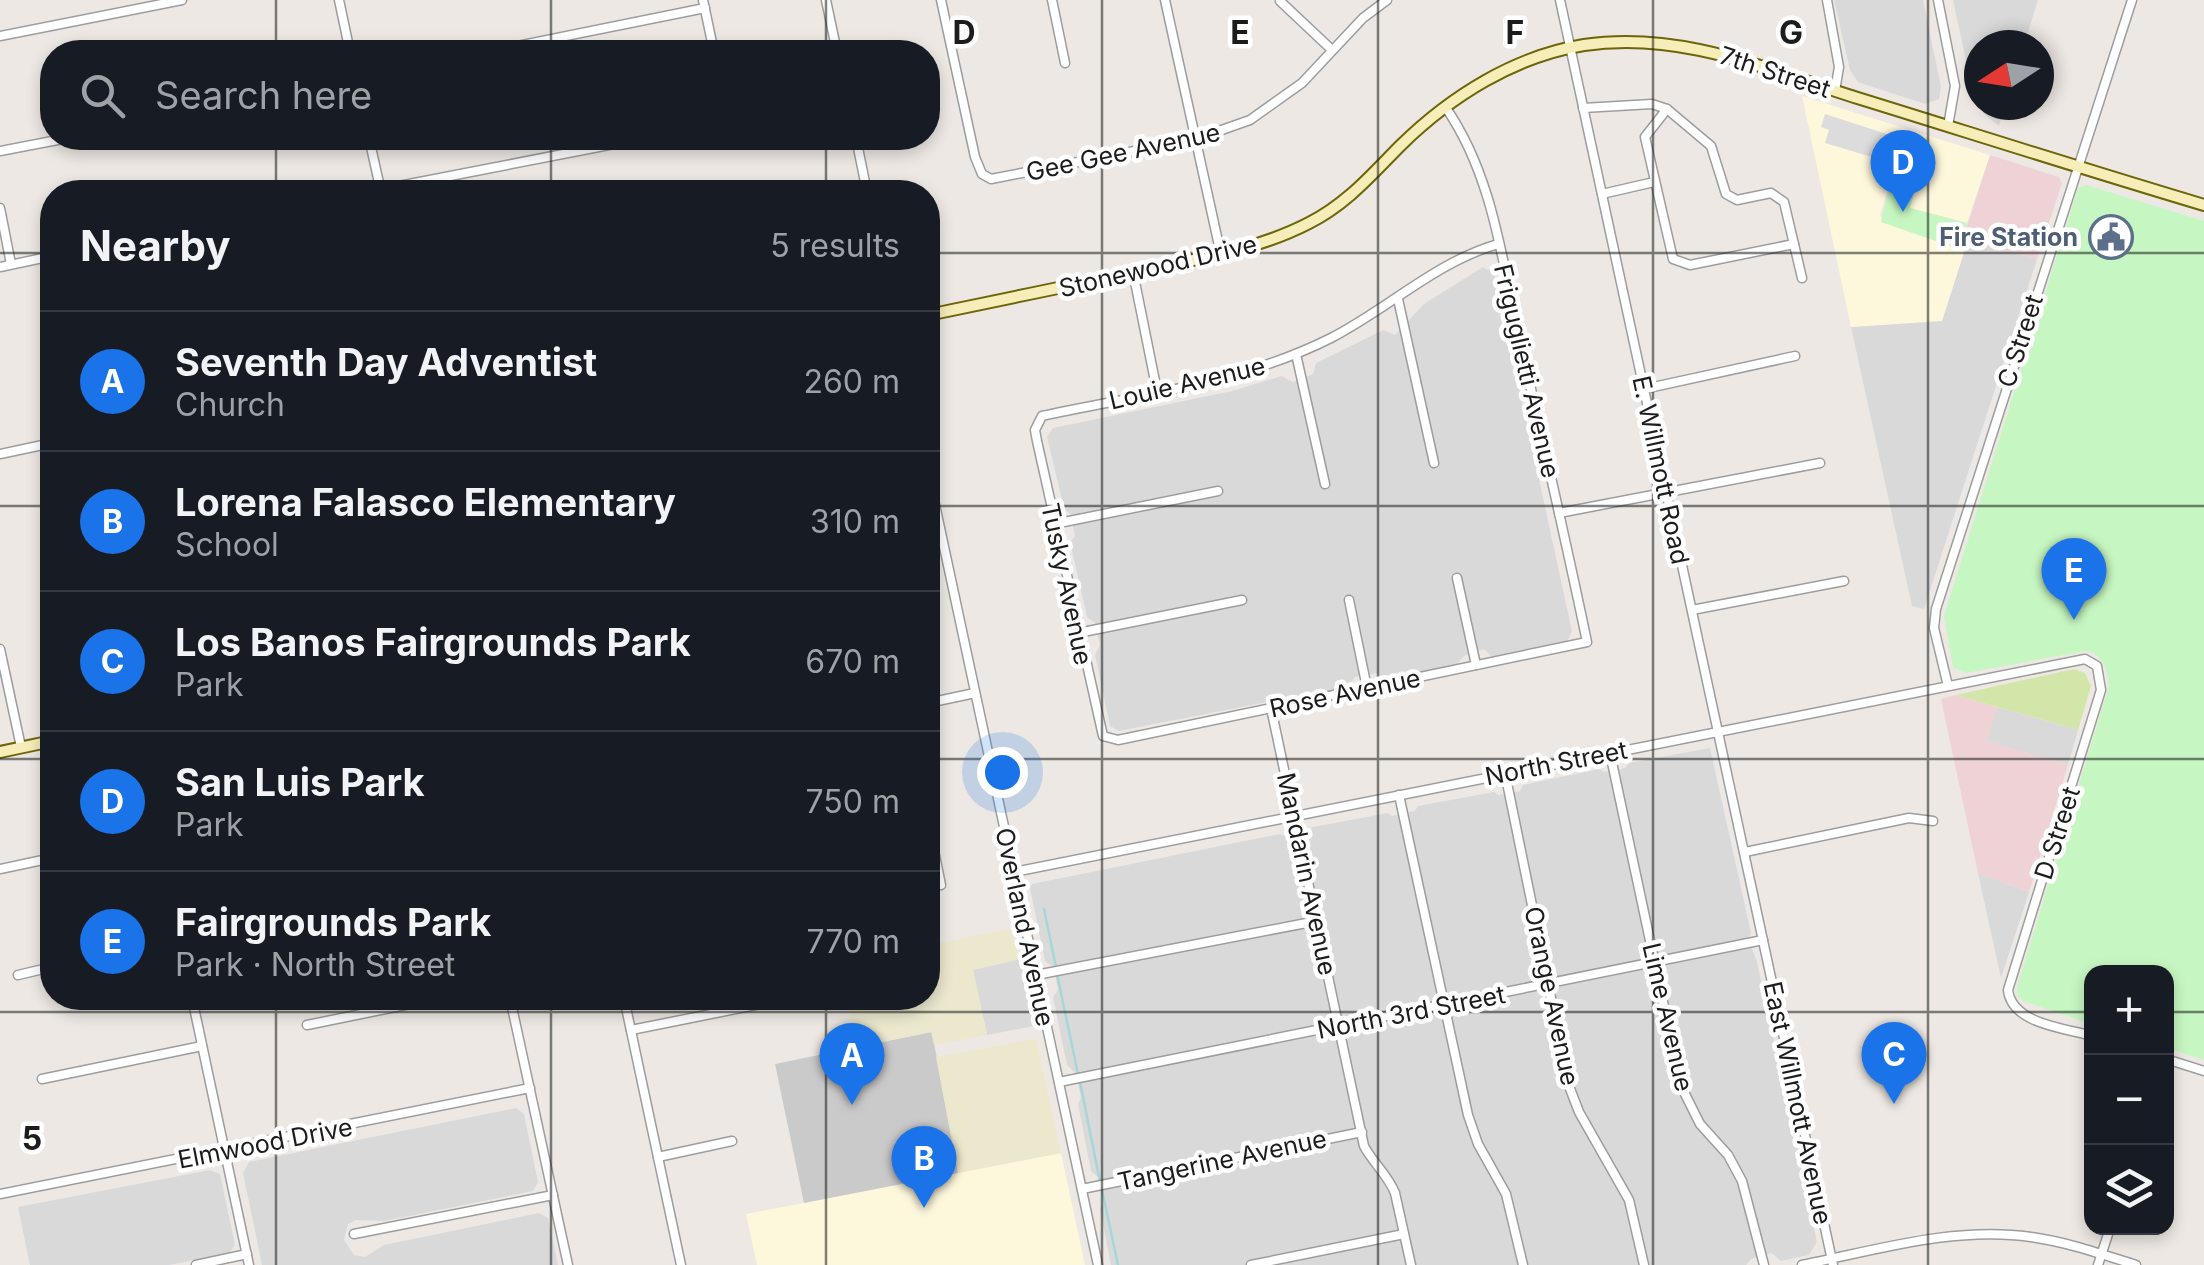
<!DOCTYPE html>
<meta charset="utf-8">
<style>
body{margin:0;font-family:Inter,sans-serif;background:#242831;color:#f1f3f6}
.controls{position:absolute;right:30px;bottom:30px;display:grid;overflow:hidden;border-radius:20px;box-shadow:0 5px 15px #0003}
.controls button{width:90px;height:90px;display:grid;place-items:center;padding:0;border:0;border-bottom:2px solid #363941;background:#171b24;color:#f1f3f6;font:50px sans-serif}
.compass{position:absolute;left:1964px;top:30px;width:90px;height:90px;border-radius:50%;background:#171b24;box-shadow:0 5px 15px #0003;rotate:258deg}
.you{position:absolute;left:1002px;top:772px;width:35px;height:35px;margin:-25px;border:8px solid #fff;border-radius:50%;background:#1a73e8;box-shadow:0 0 0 15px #1a73e833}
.badge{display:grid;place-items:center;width:65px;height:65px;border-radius:50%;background:#1a73e8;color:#fff;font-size:32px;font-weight:700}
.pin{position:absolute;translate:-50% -82px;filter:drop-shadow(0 2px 5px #0008)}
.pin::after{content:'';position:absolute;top:52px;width:35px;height:30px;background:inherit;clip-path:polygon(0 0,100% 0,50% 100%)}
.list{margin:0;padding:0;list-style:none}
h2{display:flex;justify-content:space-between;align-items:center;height:130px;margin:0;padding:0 40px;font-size:42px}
h2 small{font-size:32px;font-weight:400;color:#9ea1a6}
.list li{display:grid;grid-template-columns:65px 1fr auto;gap:30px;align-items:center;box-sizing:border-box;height:140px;padding:0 40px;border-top:2px solid #363941}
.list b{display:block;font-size:38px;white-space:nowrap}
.list p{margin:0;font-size:32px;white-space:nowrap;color:#9ea1a6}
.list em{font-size:32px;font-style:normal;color:#9ea1a6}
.icon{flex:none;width:55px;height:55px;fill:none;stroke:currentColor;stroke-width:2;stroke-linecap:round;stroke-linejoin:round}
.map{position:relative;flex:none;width:2204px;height:1265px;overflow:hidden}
.search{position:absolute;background:#171b24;box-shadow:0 5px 15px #0003;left:40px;top:40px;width:900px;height:110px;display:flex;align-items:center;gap:25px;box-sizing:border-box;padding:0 35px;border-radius:40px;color:#9ea1a6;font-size:38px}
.panel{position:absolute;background:#171b24;box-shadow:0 5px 15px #0003;left:40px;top:180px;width:900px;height:830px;border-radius:40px}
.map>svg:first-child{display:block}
.residential{fill:#dad9da}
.commercial{fill:#eed2d6}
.education{fill:#fdf7dc}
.religious{fill:#cacaca}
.farmland{fill:#ebe8ce}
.grass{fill:#d3e6aa}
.park{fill:#c6f6c1}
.parking{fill:#dcdcdc}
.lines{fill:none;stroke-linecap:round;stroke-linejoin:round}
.stream{stroke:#a5d7d9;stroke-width:2.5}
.street-casing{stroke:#9d9d9d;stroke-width:11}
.secondary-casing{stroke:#6d650a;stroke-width:14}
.street{stroke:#fff;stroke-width:8}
.secondary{stroke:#f6edb8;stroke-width:10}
.grid{fill:none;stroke:#1c1c1c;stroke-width:2.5;stroke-opacity:0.55}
.labels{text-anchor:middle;stroke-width:9;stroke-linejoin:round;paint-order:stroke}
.street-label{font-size:25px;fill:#1c1c1c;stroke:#fff}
.service-label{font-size:25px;font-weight:bold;fill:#4e5e75;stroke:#fff;text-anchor:end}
.grid-label{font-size:32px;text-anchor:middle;font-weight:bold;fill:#1c1c1c;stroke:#fff;stroke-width:9;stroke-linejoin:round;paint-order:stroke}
</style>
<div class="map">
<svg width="2204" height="1265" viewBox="0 0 2204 1265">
<rect width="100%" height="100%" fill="#ede8e3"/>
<g class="residential">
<path d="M1834,0H1923L1941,87L1939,99L1925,104L1858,82L1850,70Z"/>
<path d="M1953,0H2038L2024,45H1979V105H2005L1999,126L1984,114L1978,105L1973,93Z"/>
<path d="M1968,240L2037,259L1924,609L1912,606L1851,327L1942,320Z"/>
<path d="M1483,267L1494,273L1572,631L1567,642L1492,657L1484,649L1464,656L1457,664L1385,679L1377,673L1355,677L1348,686L1119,731L1110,726L1095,655L1100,645L1095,623L1087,617L1070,542L1075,536L1070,514L1064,508L1047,437L1053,428L1232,391L1282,376L1293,382L1313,374L1316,363L1383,330L1395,335L1424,304Z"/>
<path d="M1997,707L2078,730L2068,765L1986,741Z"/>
<path d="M1710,748L1751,933L1748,938L1757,962L1817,1242L1809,1255L1781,1261L1772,1253L1751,1259L1746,1265H1111L1100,1209L1104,1202L1098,1177L1091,1171L1078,1104L1081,1098L1076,1074L1067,1065L1053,997L1058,990L1054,968L1045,961L1030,888L1032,884L1280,834L1287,837L1308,833L1313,827L1388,813L1392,816L1415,811L1418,806L1494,792L1498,795L1520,791L1523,785L1599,769L1605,772L1625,768L1629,763Z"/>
<path d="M1978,873L2029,892L2001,978Z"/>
<path d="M1020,959L1034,1026L987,1035L973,970Z"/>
<path d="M516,1108L524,1114L538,1182L533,1191L384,1221L356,1220L348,1224L344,1240L354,1255L365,1257L384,1245L539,1213L548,1218L558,1265H262L243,1173L249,1162Z"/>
<path d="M210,1170L220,1174L235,1245L229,1253L169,1265H30L18,1207Z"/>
</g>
<g class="commercial">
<path d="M1990,155L2059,177L2062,183L2037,259L1963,239Z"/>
<path d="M1956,695L1997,707L1987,741L2068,765L2029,892L1978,873L1941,699Z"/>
</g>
<g class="education">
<path d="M1802,96L1990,155L1967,223L1910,208L1894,168L1880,216L1960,248L1963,239L1968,240L1942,321L1851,327Z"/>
<path d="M1061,1153L1085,1265H757L746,1214Z"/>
</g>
<path class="religious" d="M932,1032L958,1173L804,1203L775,1064Z"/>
<g class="farmland">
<path d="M1010,929L1020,959L973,970L987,1035L934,1045L931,1032L857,1047L846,998H928V945Z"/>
<path d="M1036,1039L1061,1153L958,1173L936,1057Z"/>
</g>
<path class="grass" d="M2074,669L2085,673L2091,686L2078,730L1956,695Z"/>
<g class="park">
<path d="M1894,167L1920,174L1910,208L1967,223L1959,249L1881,222Z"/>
<path d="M2086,185L2204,221V1060L2167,1048L2166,972H2092L2091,1024L2023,1001L2018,996L2017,987L2109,686C2108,670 2104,654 2085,651L1966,673L1953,667L1944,616L2078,188Z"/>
</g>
<path class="parking" d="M1825,114L1899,138L1894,156L1887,155L1885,161L1825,143L1829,130L1821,127Z"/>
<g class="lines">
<g class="stream">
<path d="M1044,909L1056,967"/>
<path d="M1057,974L1078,1074"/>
<path d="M1080,1082L1100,1182"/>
<path d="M1102,1190L1118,1265"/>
</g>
<g class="street-casing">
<g id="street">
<path d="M339,0L350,52"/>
<path d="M703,0L714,52"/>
<path d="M826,0L837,52"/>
<path d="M941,0L975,157L982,174L991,179L1196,139L1250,120L1302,83L1363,18L1387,0"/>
<path d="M1052,0L1065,63"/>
<path d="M1165,0L1221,255"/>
<path d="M1560,0L1833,1265"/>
<path d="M1827,0L1839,67L1835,91"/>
<path d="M1938,0L1955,86L1948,126"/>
<path d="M1280,1L1332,50"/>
<path d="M0,36L182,0"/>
<path d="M487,52L705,8"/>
<path d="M1446,108C1493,176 1502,261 1520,341C1543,441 1566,541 1587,642L1118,740L1103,736L1037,441L1035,430L1042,416C1139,395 1242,383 1331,338C1389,308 1436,262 1498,244"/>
<path d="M1583,108L1652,104L1667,109L1711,146L1726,194L1737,200L1771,193L1784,202L1802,278"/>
<path d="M1667,109L1645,137L1673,259L1690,265L1794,244"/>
<path d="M369,138L381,192"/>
<path d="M856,138L867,192"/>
<path d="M0,151L68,138"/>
<path d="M368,192L645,138"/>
<path d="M1602,194L1654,182"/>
<path d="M0,208L11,264"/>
<path d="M0,267L52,256"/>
<path d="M1133,272L1157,391"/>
<path d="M1398,299L1434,463"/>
<path d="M1296,354L1325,484"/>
<path d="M1644,389L1795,356"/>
<path d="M0,454L52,443"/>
<path d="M928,472L1098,1265"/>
<path d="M1559,513L1820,463"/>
<path d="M1054,524L1218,491"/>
<path d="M1457,578L1476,665"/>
<path d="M1349,600L1367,688"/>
<path d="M1692,610L1844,581"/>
<path d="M1078,633L1242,600"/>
<path d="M0,649L21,747"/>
<path d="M1948,686L1934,628L1936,609L2132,0"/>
<path d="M928,703L975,693"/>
<path d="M1271,708L1364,1146C1373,1163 1388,1175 1395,1193L1411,1265"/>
<path d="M1610,753L1681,1086L1700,1124L1728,1155L1742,1181L1764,1265"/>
<path d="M1505,773L1569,1086L1579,1112L1629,1200L1644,1265"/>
<path d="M1399,795L1468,1115L1478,1144L1506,1194L1523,1265"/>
<path d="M928,821L941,885"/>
<path d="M1745,852L1909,818L1933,821"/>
<path d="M0,869L52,858"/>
<path d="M1014,872L2085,659L2097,666L2101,690L2008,990C2012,1024 2064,1028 2092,1036"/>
<path d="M18,975L52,967"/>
<path d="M1036,975L1317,921"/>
<path d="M192,998L249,1265"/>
<path d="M510,998L568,1265"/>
<path d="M624,998L681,1265"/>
<path d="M307,1025L440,998"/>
<path d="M631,1030L791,998"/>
<path d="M2166,1059L2204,1071"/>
<path d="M42,1079L202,1046"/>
<path d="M1059,1082L1763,940"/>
<path d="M658,1157L732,1141"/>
<path d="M1082,1189L1362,1132"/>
<path d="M0,1194L530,1088"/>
<path d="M354,1234L553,1195"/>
<path d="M196,1265L247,1254"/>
<path d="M1251,1265L1404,1234"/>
<path d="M1802,1265C1877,1250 1954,1226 2031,1237C2067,1242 2101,1254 2136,1265"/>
<path d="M2098,1265L2110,1228"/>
</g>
</g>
<g class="secondary-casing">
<g id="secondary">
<path d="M928,315C997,301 1066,286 1135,272C1195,259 1255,251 1309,223C1347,204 1372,174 1401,145C1451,96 1515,56 1584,45C1683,30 1772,72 1864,100C1977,135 2090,171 2204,205"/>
<path d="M0,752L52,741"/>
</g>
</g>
<use href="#street" class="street"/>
<use href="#secondary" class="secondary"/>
</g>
<path class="grid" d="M276,0V52M551,0V52M826,0V52M1102,0V1265M1378,0V1265M1653,0V1265M1928,0V1265M276,138V192M551,138V192M826,138V192M0,253H52M928,253H2204M0,506H52M928,506H2204M0,759H52M928,759H2204M276,998V1265M551,998V1265M826,998V1265M0,1012H2092M2166,1012H2204"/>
<defs>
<g id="civic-ring" transform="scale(2.25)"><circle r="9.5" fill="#fff" stroke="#5c6f8a" stroke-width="1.5"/><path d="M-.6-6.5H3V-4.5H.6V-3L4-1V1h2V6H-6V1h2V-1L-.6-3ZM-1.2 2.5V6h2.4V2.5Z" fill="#5c6f8a"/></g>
</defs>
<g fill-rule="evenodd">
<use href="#civic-ring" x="2111" y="237"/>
</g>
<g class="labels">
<g class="street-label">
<text transform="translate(1775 72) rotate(18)" y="9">7th Street</text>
<text transform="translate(1123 152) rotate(-12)" y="9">Gee Gee Avenue</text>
<text transform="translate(1158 266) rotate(-13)" y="9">Stonewood Drive</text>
<text transform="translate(2020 341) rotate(-72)" y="9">C Street</text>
<text transform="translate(1527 371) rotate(77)" y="9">Friguglietti Avenue</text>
<text transform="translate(1187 383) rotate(-13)" y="9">Louie Avenue</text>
<text transform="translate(1661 470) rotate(78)" y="9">E. Willmott Road</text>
<text transform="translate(1067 584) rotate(78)" y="9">Tusky Avenue</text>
<text transform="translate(1345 693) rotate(-12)" y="9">Rose Avenue</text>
<text transform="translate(1556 763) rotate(-11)" y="9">North Street</text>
<text transform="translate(2057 833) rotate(-72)" y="9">D Street</text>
<text transform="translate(1307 874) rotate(78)" y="9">Mandarin Avenue</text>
<text transform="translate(1025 927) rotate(78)" y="9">Overland Avenue</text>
<text transform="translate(1552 996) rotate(78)" y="9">Orange Avenue</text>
<text transform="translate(1411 1012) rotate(-11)" y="9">North 3rd Street</text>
<text transform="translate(1668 1017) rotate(77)" y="9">Lime Avenue</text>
<text transform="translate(1798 1103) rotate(78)" y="9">East Willmott Avenue</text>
<text transform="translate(265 1143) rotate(-11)" y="9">Elmwood Drive</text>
<text transform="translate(1222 1160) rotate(-12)" y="9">Tangerine Avenue</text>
</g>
<g class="service-label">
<text x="2078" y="246">Fire Station</text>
</g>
</g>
<g class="grid-label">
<text x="964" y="44">D</text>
<text x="1240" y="44">E</text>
<text x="1515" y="44">F</text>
<text x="1791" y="44">G</text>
<text x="32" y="1150">5</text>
</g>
</svg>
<div class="controls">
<button>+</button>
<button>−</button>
<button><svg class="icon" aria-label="layers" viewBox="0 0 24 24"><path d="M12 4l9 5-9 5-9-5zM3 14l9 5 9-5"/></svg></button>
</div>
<svg class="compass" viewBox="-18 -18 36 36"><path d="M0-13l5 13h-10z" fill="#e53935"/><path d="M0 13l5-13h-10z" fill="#9ea1a6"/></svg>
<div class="you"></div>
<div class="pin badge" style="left:852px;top:1105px">A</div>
<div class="pin badge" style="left:924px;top:1208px">B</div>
<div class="pin badge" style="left:1894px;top:1104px">C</div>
<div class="pin badge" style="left:1903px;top:212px">D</div>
<div class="pin badge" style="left:2074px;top:620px">E</div>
<div class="search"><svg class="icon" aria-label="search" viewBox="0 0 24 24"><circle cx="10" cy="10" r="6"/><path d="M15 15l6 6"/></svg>Search here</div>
<section class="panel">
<h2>Nearby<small>5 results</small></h2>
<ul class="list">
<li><span class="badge">A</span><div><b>Seventh Day Adventist</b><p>Church</p></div><em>260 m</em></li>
<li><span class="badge">B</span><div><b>Lorena Falasco Elementary</b><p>School</p></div><em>310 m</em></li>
<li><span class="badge">C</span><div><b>Los Banos Fairgrounds Park</b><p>Park</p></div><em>670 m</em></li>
<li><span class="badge">D</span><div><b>San Luis Park</b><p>Park</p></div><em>750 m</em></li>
<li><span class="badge">E</span><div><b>Fairgrounds Park</b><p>Park · North Street</p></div><em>770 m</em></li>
</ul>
</section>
</div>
